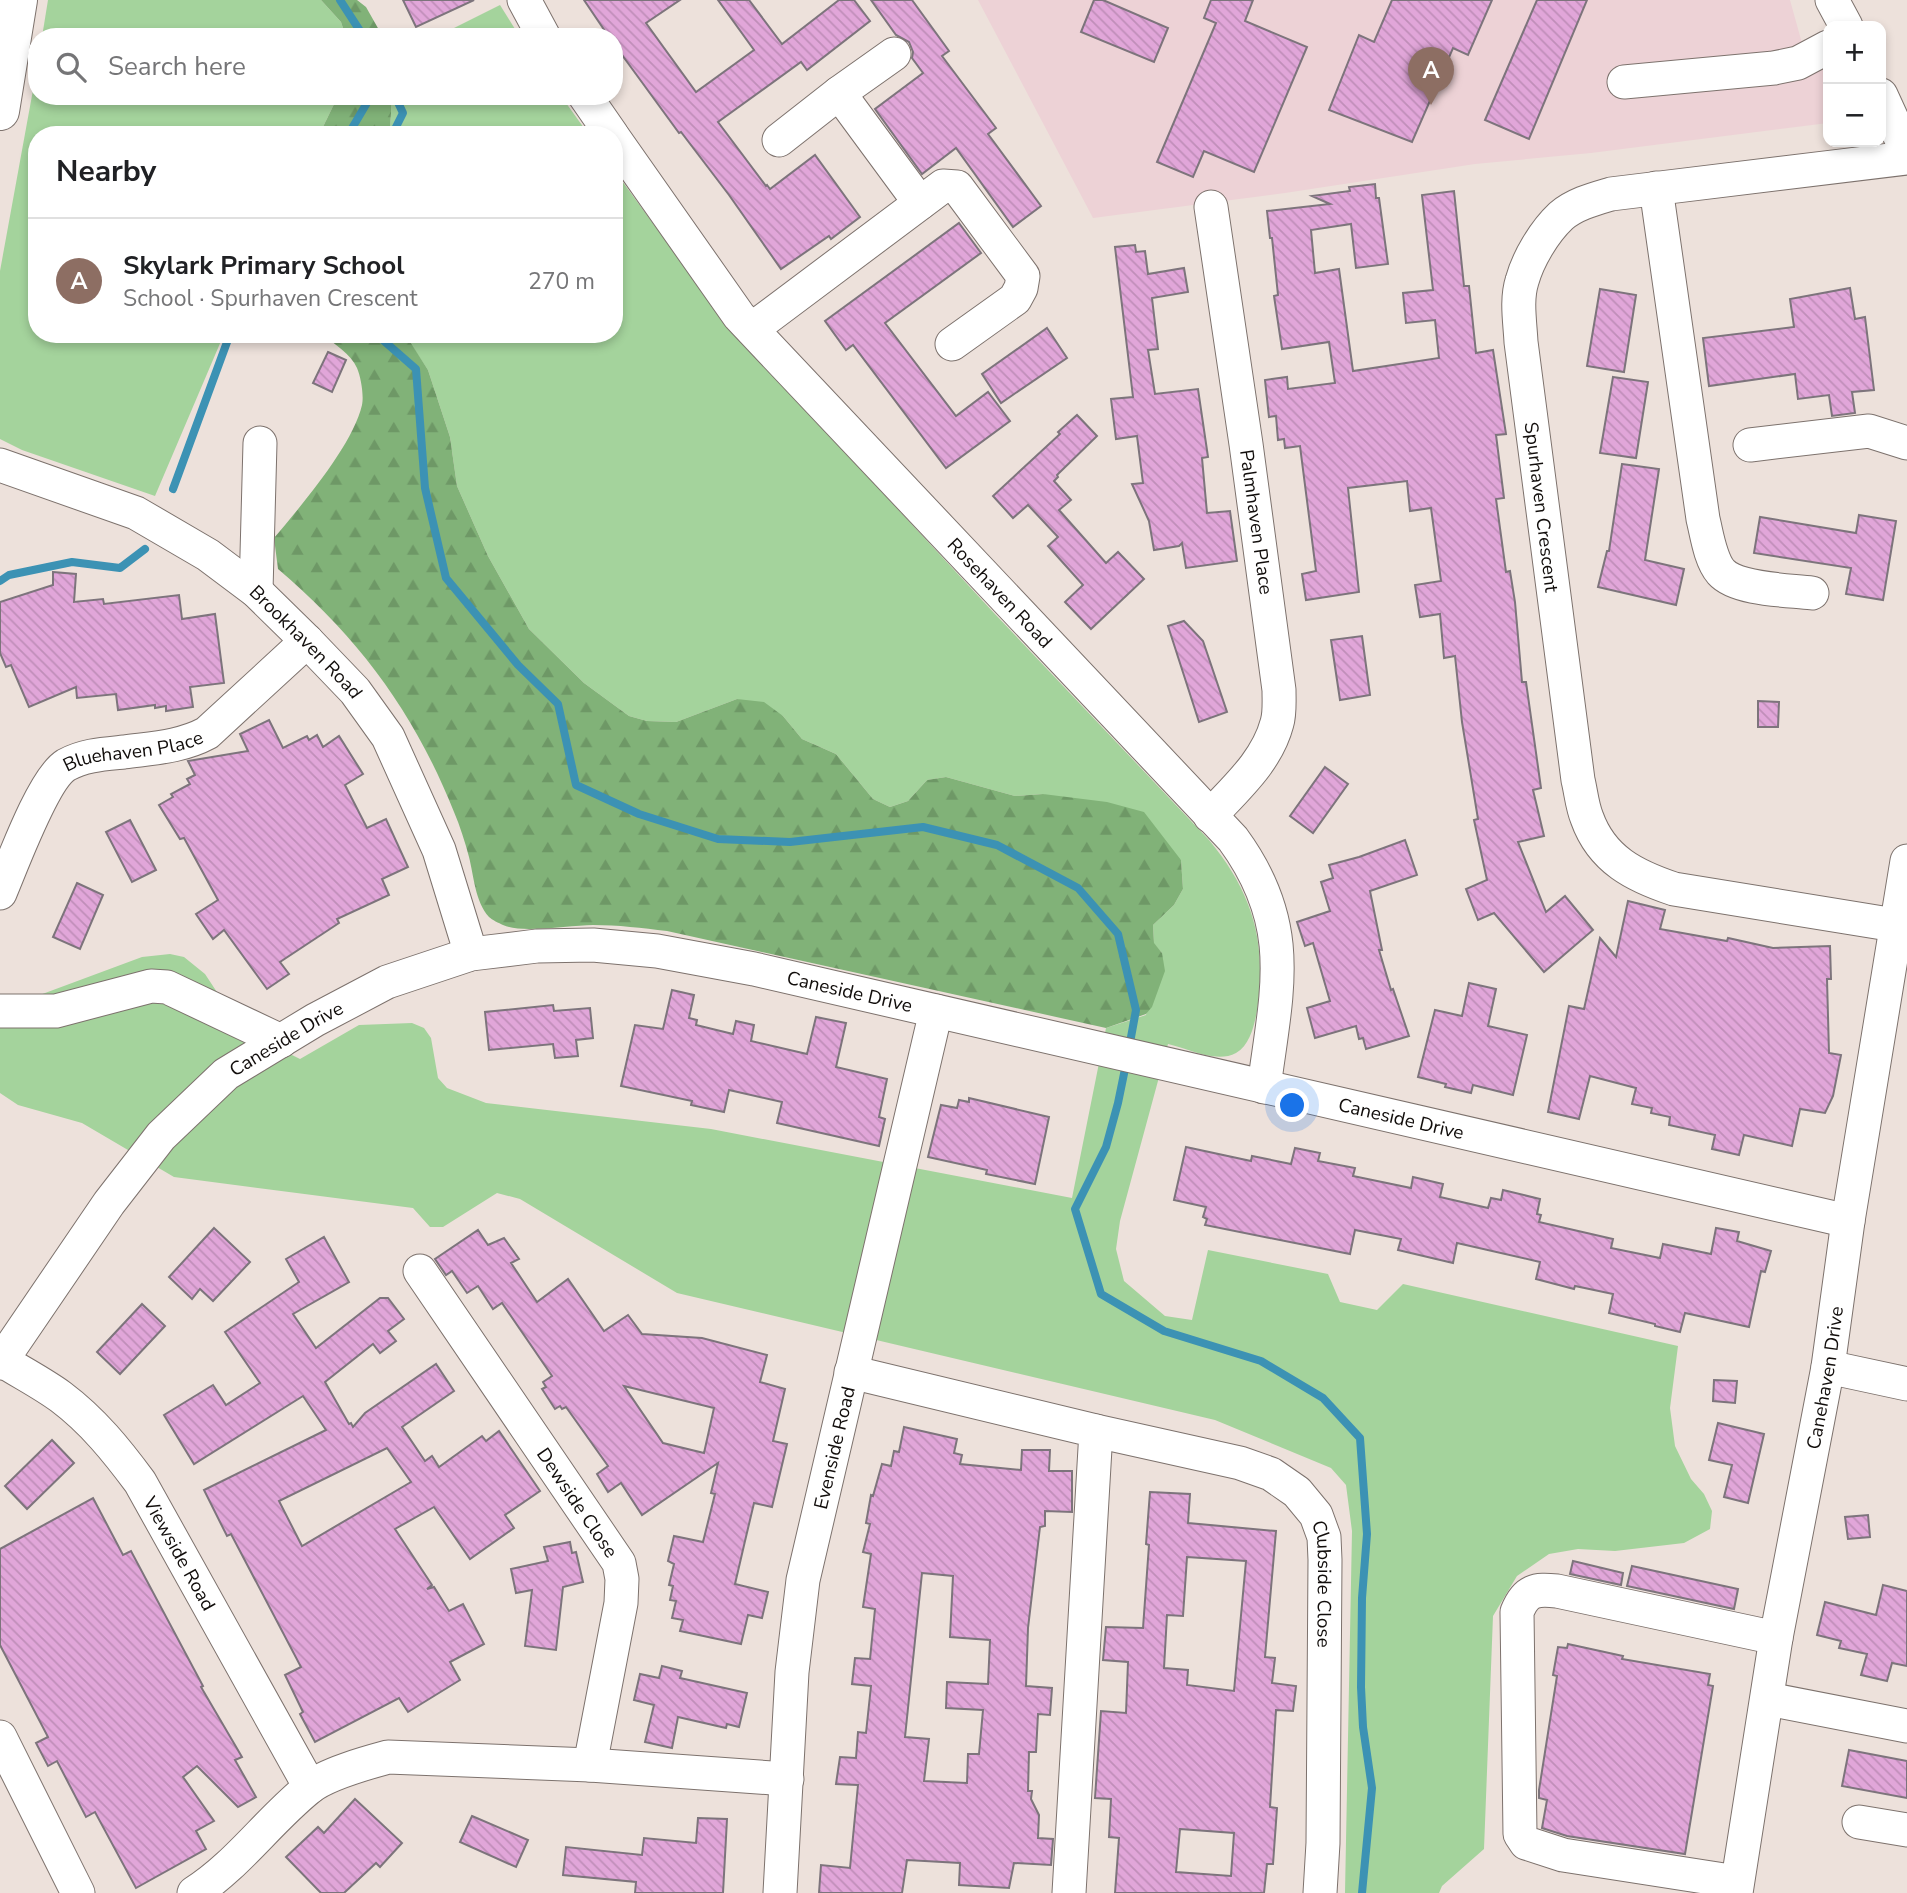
<!DOCTYPE html>
<meta charset="utf-8">
<style>
body{margin:0;font-family:"Nunito Sans",sans-serif;background:#f2f2f2;color:#202124}
.controls{position:absolute;right:21px;top:21px;display:grid;overflow:hidden;border-radius:14px;box-shadow:0 4px 10px #0003}
.controls button{width:63px;height:63px;display:grid;place-items:center;padding:0;border:0;border-bottom:2px solid #e0e0e0;background:#fff;color:#202124;font:35px sans-serif}
.you{position:absolute;left:1293px;top:1106px;width:24px;height:24px;margin:-18px;border:5px solid #fff;border-radius:50%;background:#1a73e8;box-shadow:0 0 0 10px #1a73e833}
.badge{display:grid;place-items:center;width:46px;height:46px;border-radius:50%;background:#1a73e8;color:#fff;font-size:23px;font-weight:700}
.pin{position:absolute;translate:-50% -58px;filter:drop-shadow(0 2px 4px #0008)}
.pin::after{content:'';position:absolute;top:37px;width:24px;height:21px;background:inherit;clip-path:polygon(0 0,100% 0,50% 100%)}
.list{margin:0;padding:0;list-style:none}
h2{display:flex;justify-content:space-between;align-items:center;height:91px;margin:0;padding:0 28px;font-size:30px}
h2 small{font-size:23px;font-weight:400;color:#757577}
.list li{display:grid;grid-template-columns:46px 1fr auto;gap:21px;align-items:center;box-sizing:border-box;height:126px;padding:0 28px;border-top:2px solid #e0e0e0}
.list b{display:block;font-size:26px;white-space:nowrap}
.list p{margin:0;font-size:23px;white-space:nowrap;color:#757577}
.list em{font-size:23px;font-style:normal;color:#757577}
.icon{flex:none;width:38px;height:38px;fill:none;stroke:currentColor;stroke-width:2;stroke-linecap:round;stroke-linejoin:round}
.map{position:relative;flex:none;width:1907px;height:1893px;overflow:hidden}
.search{position:absolute;background:#fff;box-shadow:0 4px 10px #0003;left:28px;top:28px;width:595px;height:77px;display:flex;align-items:center;gap:18px;box-sizing:border-box;padding:0 24px;border-radius:28px;color:#757577;font-size:26px}
.panel{position:absolute;background:#fff;box-shadow:0 4px 10px #0003;left:28px;top:126px;width:595px;height:217px;border-radius:28px}
.map>svg:first-child{display:block}
.education{fill:#edd2d6}
.green{fill:#a4d39c}
.forest{fill:url(#forest-firs)}
.lines{fill:none;stroke-linecap:round;stroke-linejoin:round}
.stream{stroke:#3c92b4;stroke-width:8}
.building{fill:url(#building-back-hatch);stroke:#7d747c;stroke-width:2;fill-rule:evenodd}
.minor-casing{stroke:#7d726d;stroke-width:35}
.major-casing{stroke:#7d726d;stroke-width:40}
.minor{stroke:#fff;stroke-width:33}
.major{stroke:#fff;stroke-width:38}
.labels{text-anchor:middle;stroke-width:6;stroke-linejoin:round;paint-order:stroke}
.street-label{font-size:19px;fill:#110d0b;stroke:#fff}
</style>
<div class="map">
<svg width="1907" height="1893" viewBox="0 0 1907 1893">
<defs>
<pattern id="forest-firs" width="22" height="20" patternUnits="userSpaceOnUse" patternTransform="scale(1.75)"><rect width="22" height="20" fill="#81b278"/><path d="M5 1l3.5 6h-7zM16 11l3.5 6h-7z" fill="#6e9866"/></pattern>
<pattern id="building-back-hatch" width="6" height="6" patternUnits="userSpaceOnUse" patternTransform="scale(1.75)"><rect width="6" height="6" fill="#e1a6d9"/><path d="M-1 5l2 2M0 0l6 6M5-1l2 2" fill="none" stroke="#c08eb9"/></pattern>
</defs>
<rect width="100%" height="100%" fill="#ede1db"/>
<path class="education" d="M978,0H1790L1805,54L1760,66L1764,86L1825,64L1828,77V123L1591,153L1475,164L1285,193L1093,218Z"/>
<g class="green">
<path d="M48,0H321L341,22L346,37H42Z"/>
<path d="M500,5L520,37H436Z"/>
<path d="M37,68V96H338L319,135H37V334H224L155,496L22,450L0,439V271Z"/>
<path d="M392,96H561L589,135H387L390,129Z"/>
<path d="M614,170L728,326L994,613L1209,840C1253,893 1267,943 1257,1011C1254,1026 1250,1045 1236,1053C1216,1064 1187,1048 1168,1044L1120,1221L1116,1249L1124,1281L1165,1316L1192,1320L1208,1250L1328,1274L1340,1302L1377,1310L1403,1284L1678,1346L1670,1408L1675,1446L1691,1479L1704,1494L1712,1511L1710,1529L1684,1543L1615,1551L1578,1549L1549,1554L1517,1576L1493,1616L1484,1849L1442,1886L1439,1893H1345L1352,1531L1346,1485L1331,1468L1215,1420L677,1293L520,1199L497,1193L443,1227H430L413,1208L174,1177L82,1123L18,1105L0,1093V1001L37,996L142,957L170,954L184,957L205,974L242,1030L300,1059L359,1025L412,1023L424,1028L431,1038L438,1078L447,1088L486,1103L711,1129L1072,1198L1106,1028L1146,1015L1162,953L1154,944L1153,925L1174,905L1183,889L1181,860L1043,794L1015,796L946,777L927,780L908,801L890,807L873,799L836,754L802,739L783,716L737,699L676,722L647,721L629,716L584,683L529,629L488,556L457,486L450,437L428,370L404,334H614Z"/>
</g>
<g class="forest">
<path d="M321,0H357L366,7L383,37H346L341,22Z"/>
<path d="M338,96H392L390,129L387,135H319Z"/>
<path d="M322,334H404L407,337L428,370L450,437L457,486L488,556L529,629L584,683L629,716L647,721L676,722L737,699L764,702L783,716L802,739L836,754L873,799L890,807L908,801L927,780L946,777L1015,796L1043,794L1107,802L1144,812L1181,860L1183,889L1174,905L1153,925L1154,943L1162,953L1165,971L1152,1007L1146,1014L1106,1028L667,931C642,928 618,925 593,925C570,925 521,934 503,925C499,923 492,920 489,917C475,901 474,877 469,857C465,842 460,826 454,812C414,712 359,638 278,569L274,538C301,506 353,445 362,405C364,396 361,377 357,368C351,354 334,344 322,334Z"/>
</g>
<g class="lines">
<g class="stream">
<path d="M340,0L364,37"/>
<path d="M348,135L371,96"/>
<path d="M392,135L403,113L395,96"/>
<path d="M376,334L416,369L425,488L446,578L518,665L558,704L576,785L639,814L718,839L790,842L923,827L997,845L1078,888L1118,934L1136,1010L1129,1048"/>
<path d="M173,489L230,334"/>
<path d="M0,581L9,575L72,562L120,568L145,549"/>
<path d="M1126,1064L1118,1103L1106,1147L1075,1209L1101,1294L1164,1331L1261,1361L1323,1398L1360,1438L1367,1534L1362,1598L1361,1687L1363,1727L1372,1788L1362,1893"/>
</g>
</g>
<g class="building">
<path d="M403,0H474L416,27Z"/>
<path d="M584,0H680L646,23L696,92L754,50L718,0H749L782,44L839,0H854L870,21L807,70L801,62L718,122L766,186L767,185L770,189L815,155L860,217L831,239L829,236L781,269L729,195L681,132L679,133L614,44V37H609Z"/>
<path d="M871,0H912L949,51L942,56L996,128L988,134L1041,206L1013,227L956,148L922,174L875,109L923,73L912,58L913,52L909,42L896,35Z"/>
<path d="M1094,0H1103L1168,28L1154,62L1081,32Z"/>
<path d="M1211,0H1253L1245,21L1307,47L1254,172L1204,151L1193,177L1157,162L1216,23L1204,18Z"/>
<path d="M1392,0H1492L1468,55L1453,48L1412,142L1329,110L1359,35L1374,42Z"/>
<path d="M1537,0H1587L1529,139L1485,120Z"/>
<path d="M1375,184L1376,198H1379L1388,264L1356,268L1351,224L1311,230L1315,273L1339,269L1353,371L1439,358L1435,320L1406,323L1403,293L1433,290L1422,195L1454,191L1464,286H1469L1476,353L1493,350L1506,434L1496,435L1504,498L1496,499L1506,572L1510,571L1515,602L1522,682H1526L1541,788L1533,790L1544,836L1518,842L1546,912L1565,896L1593,930L1544,972L1494,913L1478,920L1466,889L1487,880L1474,820L1478,819L1462,722L1455,656L1444,658L1440,614L1420,617L1415,585L1441,581L1431,508L1410,511L1407,481L1348,488L1359,592L1306,600L1302,574L1316,571L1300,446L1285,448L1284,439L1278,440L1276,416L1269,417L1265,380L1287,377L1288,389L1335,383L1329,342L1282,349L1274,296L1278,295L1272,238H1270L1267,211L1330,204L1312,196L1350,191L1349,187Z"/>
<path d="M959,223L981,253L885,323L956,416L988,392L1010,421L946,468L853,345L846,350L825,321Z"/>
<path d="M1135,245L1136,252L1145,251L1148,274L1184,268L1188,292L1152,298L1158,349L1148,350L1155,394L1198,389L1208,457L1202,458L1207,513L1230,511L1237,561L1186,568L1182,543L1179,546L1154,550L1149,521L1132,484L1143,483L1137,436L1116,439L1111,399L1133,397L1115,247Z"/>
<path d="M1850,288L1855,319L1865,317L1874,390L1852,392L1855,413L1832,416L1829,395L1798,399L1795,374L1709,386L1703,338L1794,327L1790,299Z"/>
<path d="M1600,289L1636,295L1624,372L1587,366Z"/>
<path d="M1047,328L1067,358L1001,403L982,374Z"/>
<path d="M328,352L346,360L332,392L313,383Z"/>
<path d="M1613,377L1648,382L1636,458L1600,453Z"/>
<path d="M1077,415L1097,436L1057,475L1058,477L1054,481L1071,500L1059,510L1106,563L1118,552L1144,579L1091,629L1065,602L1083,585L1048,546L1058,537L1028,505L1013,518L993,496L1060,434L1058,432Z"/>
<path d="M1622,464L1659,469L1645,560L1684,569L1676,605L1598,587L1607,551H1609Z"/>
<path d="M1859,515L1896,521L1883,600L1846,594L1851,568L1754,553L1760,517L1856,533Z"/>
<path d="M53,572L76,574L74,602L103,599L104,604L179,595L182,619L215,614L224,683L190,687L193,707L166,711V706L155,708V705L118,710L116,694L77,698L76,687L29,707L11,665L6,667L0,653V602L53,585Z"/>
<path d="M1184,621L1203,641L1227,712L1199,722L1168,626Z"/>
<path d="M1362,636L1370,695L1340,700L1331,640Z"/>
<path d="M1758,701L1779,702L1778,727H1758Z"/>
<path d="M269,720L283,748L307,736L309,740L317,735L323,747L339,736L363,774L345,785L367,828L386,819L408,867L382,879L389,895L337,919L339,923L280,962L289,974L267,989L224,930L213,939L196,914L218,900L184,838L180,839L159,805L173,797L171,794L190,784L187,779L195,775L188,761L248,751L240,734Z"/>
<path d="M1325,767L1348,784L1313,833L1290,816Z"/>
<path d="M130,820L156,870L132,882L106,832Z"/>
<path d="M1405,840L1417,875L1370,891L1382,950H1379L1391,990L1393,989L1409,1036L1366,1049L1363,1038L1359,1039L1356,1026L1315,1038L1307,1008L1330,1001L1313,943L1305,946L1297,922L1330,911L1321,882L1333,878L1329,865L1359,857Z"/>
<path d="M77,883L103,895L80,949L53,937Z"/>
<path d="M1628,901L1665,910L1660,929L1727,941L1728,938L1773,948L1830,946L1831,979H1827L1829,1053L1841,1055L1833,1096L1825,1113L1800,1109L1792,1146L1744,1135L1739,1155L1712,1149L1715,1135L1669,1125L1670,1117L1651,1113L1652,1108L1632,1104L1636,1088L1590,1076L1579,1119L1548,1112L1569,1006L1584,1009L1600,938L1616,957Z"/>
<path d="M1469,983L1496,989L1488,1026L1527,1035L1513,1095L1473,1085L1471,1093L1445,1087L1446,1084L1418,1077L1435,1010L1462,1016Z"/>
<path d="M672,990L694,995L689,1018L697,1020L696,1025L733,1034L736,1021L754,1025L751,1041L807,1054L816,1017L846,1023L836,1067L887,1079L879,1117L885,1119L879,1146L777,1123L782,1102L729,1090L724,1112L691,1105L692,1101L621,1086L635,1025L663,1029Z"/>
<path d="M553,1005L554,1011L590,1008L593,1038L576,1040L578,1056L555,1058L553,1044L489,1050L485,1012Z"/>
<path d="M969,1098L1049,1117L1035,1184L986,1174L987,1170L928,1157L941,1105L957,1108L959,1100L969,1102Z"/>
<path d="M1186,1147L1251,1161L1252,1156L1291,1164L1295,1148L1320,1153L1318,1161L1355,1168L1353,1176L1411,1188L1413,1177L1443,1184L1440,1197L1488,1208L1491,1198L1501,1200L1503,1190L1540,1199L1537,1214L1541,1215L1539,1222L1613,1239L1611,1248L1660,1258L1663,1244L1711,1254L1716,1228L1739,1232L1737,1241L1771,1251L1765,1272L1761,1271L1749,1327L1685,1313L1680,1332L1655,1326V1324L1609,1313L1613,1294L1575,1286L1574,1289L1536,1279L1540,1262L1457,1243L1453,1263L1398,1250L1401,1239L1355,1230L1350,1254L1205,1225L1207,1219L1203,1217L1206,1207L1174,1200Z"/>
<path d="M214,1228L250,1262L213,1301L200,1289L192,1299L169,1277Z"/>
<path d="M478,1230L488,1245L504,1238L519,1259L511,1263L537,1302L568,1279L604,1331L628,1315L642,1334L702,1338L767,1355L760,1382L785,1389L773,1441L787,1444L772,1507L754,1503L745,1541L735,1584L768,1592L762,1618L748,1615L741,1644L680,1631L683,1620L672,1618L676,1601L670,1600L673,1586L669,1585L674,1564L668,1561L674,1536L703,1542L715,1494L711,1493L718,1463L642,1515L621,1483L608,1492L597,1474L608,1466L566,1407L562,1409L560,1406L555,1409L542,1389L546,1387L543,1382L552,1376L502,1303L493,1309L478,1286L467,1293L452,1271L446,1275L435,1259ZM624,1386L714,1408L704,1453L663,1443Z"/>
<path d="M324,1237L349,1282L293,1314L316,1348L380,1298H388L404,1319L388,1331L396,1341L380,1353L373,1344L325,1382L349,1424L351,1423L353,1427L365,1413L436,1364L454,1391L402,1427L425,1461L432,1456L439,1467L482,1436L486,1441L499,1431L540,1491L505,1515L514,1528L470,1559L434,1507L395,1529L432,1585L427,1589L434,1587L449,1611L463,1604L484,1644L450,1662L460,1680L408,1712L399,1698L315,1742L300,1714L303,1712L285,1675L301,1667L231,1534L227,1536L204,1490L326,1430L303,1396L194,1464L164,1415L213,1385L226,1405L260,1383L225,1332L299,1282L286,1259ZM387,1448L411,1482L302,1546L279,1501Z"/>
<path d="M142,1304L165,1326L120,1374L97,1352Z"/>
<path d="M1714,1380L1737,1381L1735,1403L1713,1401Z"/>
<path d="M1718,1423L1764,1434L1748,1503L1724,1497L1732,1465L1709,1460Z"/>
<path d="M904,1427L957,1439L954,1453L962,1455L960,1464L1021,1470L1022,1450H1050L1049,1471H1072V1512L1045,1511V1526L1040,1527L1028,1628L1026,1686L1052,1688L1050,1715L1038,1714L1036,1752H1029L1028,1791H1032L1031,1799L1039,1815L1038,1838L1053,1839L1051,1865L1014,1863L1009,1888L959,1885L960,1863L907,1860L902,1893H819L821,1865L850,1868L858,1785L836,1784L840,1757L856,1758L858,1732L866,1733L871,1686L852,1684L855,1658L870,1659L875,1609L863,1607L871,1554L863,1552L870,1524L866,1523L871,1495L873,1496L882,1464L891,1466L894,1451L899,1452ZM922,1573L953,1576L950,1637L990,1640L988,1684L947,1682L946,1708L983,1710L979,1754H968L967,1783L924,1781L929,1739L905,1737Z"/>
<path d="M52,1440L74,1463L27,1509L5,1486Z"/>
<path d="M1150,1492L1190,1494L1188,1523L1276,1531L1265,1657L1275,1658L1272,1683L1296,1686L1293,1711L1276,1710L1270,1807L1277,1808L1273,1864H1267L1264,1893H1115L1119,1838L1109,1837L1111,1799L1095,1798L1101,1711L1126,1713L1128,1662L1103,1660L1106,1627L1143,1628L1149,1545L1146,1544ZM1187,1557L1246,1561L1234,1691L1187,1685L1188,1670L1164,1668L1167,1615L1183,1616ZM1180,1829L1234,1833L1231,1876L1176,1872Z"/>
<path d="M93,1498L123,1555L131,1551L203,1686L201,1687L242,1757L235,1760L256,1797L238,1807L197,1766L183,1777L214,1821L196,1831L206,1849L136,1888L95,1812L86,1817L57,1761L48,1766L36,1743L48,1737L0,1645V1549Z"/>
<path d="M1868,1515L1870,1537L1848,1539L1845,1517Z"/>
<path d="M570,1542L572,1553L576,1552L583,1582L563,1587L556,1650L525,1646L532,1590L516,1593L511,1569L548,1561L544,1547Z"/>
<path d="M1573,1561L1623,1573L1621,1585L1570,1574Z"/>
<path d="M1632,1566L1738,1589L1734,1609L1627,1586Z"/>
<path d="M1883,1585L1907,1591V1666L1892,1663L1887,1681L1861,1675L1867,1654L1839,1648L1841,1641L1817,1635L1825,1602L1876,1615Z"/>
<path d="M1568,1644L1623,1656L1622,1659L1710,1674L1708,1685L1713,1686L1685,1854L1567,1836L1542,1828L1547,1800L1539,1798V1790L1557,1676L1553,1675L1558,1647L1567,1648Z"/>
<path d="M662,1666L682,1671L680,1678L747,1693L739,1727L727,1724L726,1728L678,1717L672,1748L645,1742L654,1705L634,1700L640,1674L659,1678Z"/>
<path d="M1849,1750L1907,1761V1798L1842,1786Z"/>
<path d="M355,1799L402,1843L380,1867L376,1863L344,1893H321L286,1857L318,1827L324,1833Z"/>
<path d="M472,1816L528,1840L516,1867L460,1842Z"/>
<path d="M698,1818L727,1819L723,1893H635L636,1882L563,1875L566,1847L642,1855L644,1838L696,1843Z"/>
</g>
<g class="lines">
<g class="minor-casing">
<g id="minor">
<path d="M524,0L544,37"/>
<path d="M1832,0L1846,26"/>
<path d="M1624,82L1774,68L1798,63L1828,47"/>
<path d="M839,93L920,203"/>
<path d="M1881,95L1907,152"/>
<path d="M585,96L612,135"/>
<path id="s1" d="M614,138L739,316L1233,839C1296,925 1277,989 1264,1087"/>
<path d="M779,140L839,93L894,54"/>
<path d="M1656,188L1703,519C1707,535 1710,559 1721,572C1737,590 1789,590 1812,593"/>
<path d="M752,329L943,186L957,187L1023,276L1021,288L1015,299L952,344"/>
<path d="M1750,445L1869,431L1907,443"/>
<path id="s2" d="M0,465L136,513L208,555L256,591L307,641L355,691L388,737L439,850L471,954"/>
<path d="M256,591L260,443"/>
<path d="M1210,816C1236,788 1267,761 1277,723C1280,713 1279,701 1279,690L1246,444L1211,207"/>
<path id="s3" d="M0,893C12,865 43,779 66,765C84,755 104,754 124,752C153,748 181,747 207,733L307,641"/>
<path d="M1895,925L1674,889C1635,876 1602,860 1587,818C1582,806 1581,792 1578,780L1521,342C1520,322 1516,300 1522,281C1528,259 1544,232 1561,216C1575,204 1594,199 1611,194L1907,158"/>
<path d="M0,1011H56L151,986L167,987L281,1041"/>
<path id="s4" d="M420,1271L619,1563L622,1579L621,1603L590,1765"/>
<path id="s5" d="M0,1359C20,1372 42,1383 61,1397C93,1421 117,1451 140,1482L310,1787"/>
<path id="s6" d="M0,1363L109,1203L161,1136L226,1074L315,1020L387,982L471,954L537,946L593,945L657,951L754,969L1848,1221"/>
<path d="M1828,1367L1907,1384"/>
<path d="M851,1372L1096,1431L1069,1893"/>
<path id="s7" d="M1096,1431L1240,1463L1271,1474L1297,1492L1316,1515L1324,1537L1325,1560L1323,1843L1320,1893"/>
<path d="M1768,1699L1907,1726"/>
<path d="M0,1737L78,1893"/>
<path d="M1859,1822L1907,1830"/>
<path d="M1737,1882L1563,1855L1526,1843L1520,1834L1517,1612C1526,1590 1535,1589 1557,1591L1776,1638"/>
<path d="M194,1893C238,1865 268,1821 309,1788C326,1774 366,1763 388,1757L590,1765L787,1779"/>
<path id="s8" d="M780,1893L792,1672L803,1580L936,1011"/>
<path id="s9" d="M1736,1893L1776,1638L1828,1367L1848,1221L1907,861"/>
</g>
</g>
<g class="major-casing">
<path id="major" d="M0,111L18,0"/>
</g>
<use href="#minor" class="minor"/>
<use href="#major" class="major"/>
</g>
<g class="labels">
<g class="street-label">
<text transform="translate(1542 507) rotate(83)" y="7">Spurhaven Crescent</text>
<text transform="translate(1257 522) rotate(82)" y="7">Palmhaven Place</text>
<text dy="7" stroke="none"><textPath href="#s1" startOffset="598">Rosehaven Road</textPath></text>
<text dy="7" stroke="none"><textPath href="#s2" startOffset="359">Brookhaven Road</textPath></text>
<text dy="7" stroke="none"><textPath href="#s3" startOffset="214">Bluehaven Place</textPath></text>
<text dy="7" stroke="none"><textPath href="#s6" startOffset="1026">Caneside Drive</textPath></text>
<text dy="7" stroke="none"><textPath href="#s6" startOffset="438">Caneside Drive</textPath></text>
<text dy="7" stroke="none"><textPath href="#s6" startOffset="1592">Caneside Drive</textPath></text>
<text dy="7" stroke="none"><textPath href="#s9" startOffset="523">Canehaven Drive</textPath></text>
<text dy="7" stroke="none"><textPath href="#s8" startOffset="450">Evenside Road</textPath></text>
<text dy="7" stroke="none"><textPath href="#s4" startOffset="280">Dewside Close</textPath></text>
<text dy="7" stroke="none"><textPath href="#s5" startOffset="270">Viewside Road</textPath></text>
<text dy="7" stroke="none"><textPath href="#s7" startOffset="312">Clubside Close</textPath></text>
</g>
</g>
</svg>
<div class="controls">
<button>+</button>
<button>−</button>
</div>
<div class="you"></div>
<div class="pin badge" style="left:1431px;top:105px;background:#8d6e63">A</div>
<div class="search"><svg class="icon" aria-label="search" viewBox="0 0 24 24"><circle cx="10" cy="10" r="6"/><path d="M15 15l6 6"/></svg>Search here</div>
<section class="panel">
<h2>Nearby<small></small></h2>
<ul class="list">
<li><span class="badge" style="background:#8d6e63">A</span><div><b>Skylark Primary School</b><p>School · Spurhaven Crescent</p></div><em>270 m</em></li>
</ul>
</section>
</div>
